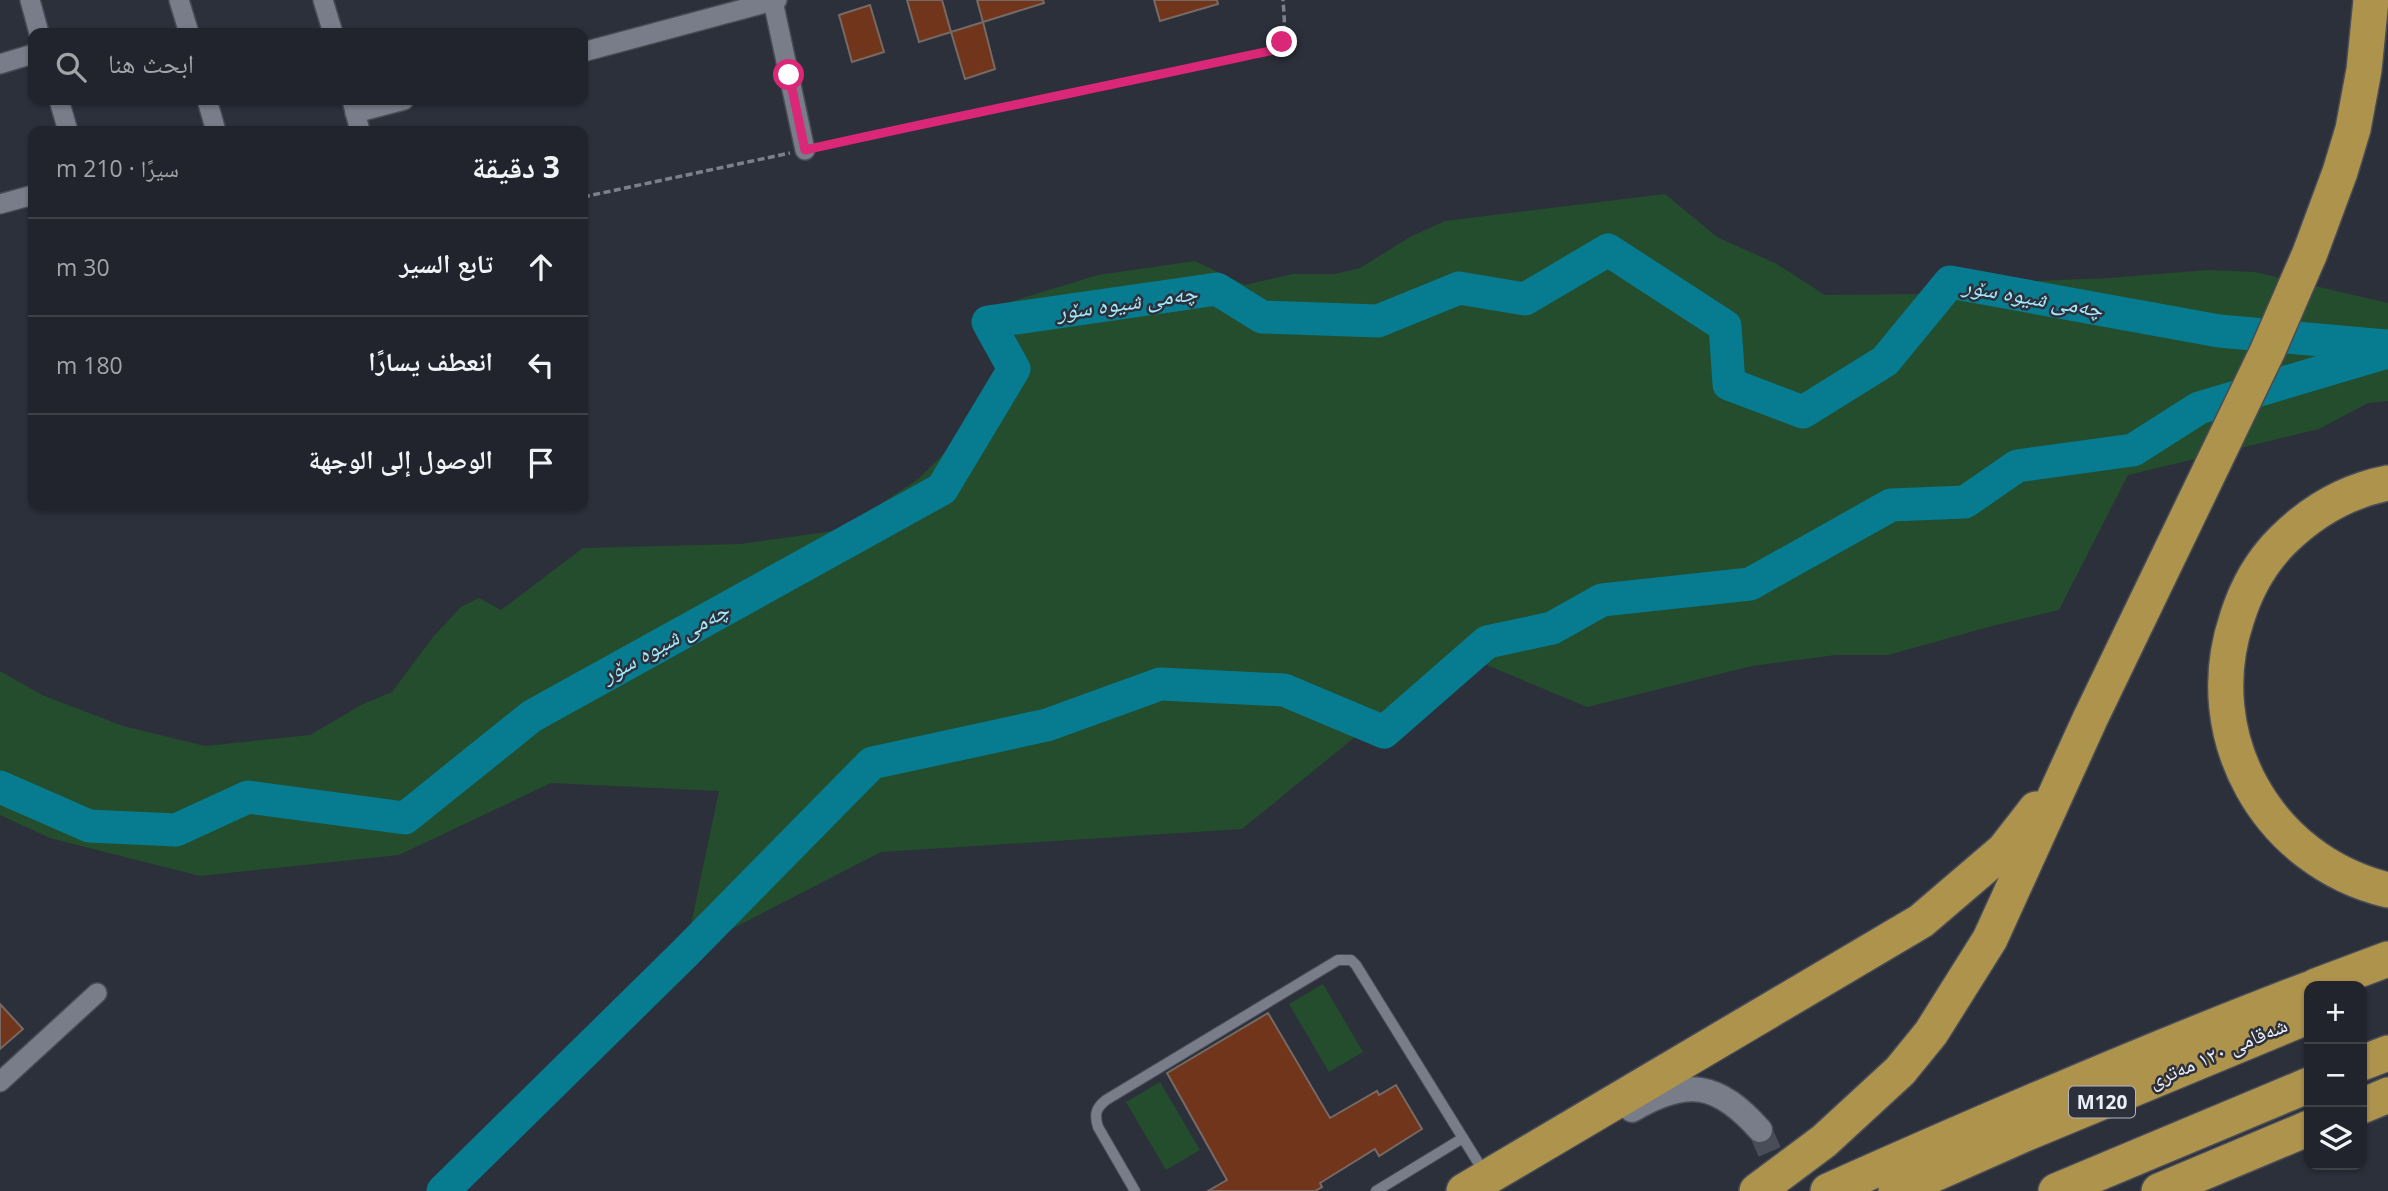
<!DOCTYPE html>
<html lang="ar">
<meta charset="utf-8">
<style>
body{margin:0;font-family:"Open Sans","Noto Naskh Arabic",sans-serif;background:#292c34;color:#f1f3f6;direction:rtl}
.controls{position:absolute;right:21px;bottom:21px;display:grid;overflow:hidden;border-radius:14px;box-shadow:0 2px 5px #0004}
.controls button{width:63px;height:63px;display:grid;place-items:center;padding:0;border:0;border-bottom:2px solid #3e4148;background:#21242c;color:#f1f3f6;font:35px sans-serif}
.stop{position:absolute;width:21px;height:21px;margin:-16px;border:5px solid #db2777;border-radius:50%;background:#fff}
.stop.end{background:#db2777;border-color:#fff;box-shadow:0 2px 7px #0008}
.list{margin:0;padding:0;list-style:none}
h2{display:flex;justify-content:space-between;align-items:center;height:91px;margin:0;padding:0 28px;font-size:30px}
h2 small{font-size:23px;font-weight:400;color:#a2a4a9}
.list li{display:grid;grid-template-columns:46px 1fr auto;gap:21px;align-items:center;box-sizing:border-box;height:98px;padding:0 28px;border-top:2px solid #3e4148}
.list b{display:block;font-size:26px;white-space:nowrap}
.list em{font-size:23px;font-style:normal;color:#a2a4a9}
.icon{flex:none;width:38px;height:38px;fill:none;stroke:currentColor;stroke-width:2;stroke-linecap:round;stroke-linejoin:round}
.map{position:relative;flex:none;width:2388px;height:1191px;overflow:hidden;direction:ltr}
.search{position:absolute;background:#21242c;box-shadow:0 2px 5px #0004;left:28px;top:28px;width:560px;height:77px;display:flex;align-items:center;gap:18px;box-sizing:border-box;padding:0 24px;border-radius:14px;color:#a2a4a9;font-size:26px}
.panel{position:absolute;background:#21242c;box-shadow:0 2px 5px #0004;left:28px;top:126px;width:560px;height:385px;border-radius:14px;direction:rtl}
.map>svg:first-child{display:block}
.green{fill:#234d2d}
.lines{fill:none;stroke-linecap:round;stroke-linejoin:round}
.river{stroke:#077b8f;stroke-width:33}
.building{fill:#71351b;stroke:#776963;stroke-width:2}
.tertiary-tunnel{stroke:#494d57;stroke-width:24;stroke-dasharray:24 12;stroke-linecap:butt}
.service-casing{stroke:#484c55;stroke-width:12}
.minor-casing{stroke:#484c55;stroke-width:22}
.tertiary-casing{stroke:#484c55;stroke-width:27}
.motorway-casing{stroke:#484c55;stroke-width:38}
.path{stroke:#7d808a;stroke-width:3.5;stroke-dasharray:7 3.5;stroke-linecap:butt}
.service{stroke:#787d89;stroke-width:10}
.minor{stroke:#787d89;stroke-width:19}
.tertiary{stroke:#787d89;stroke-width:24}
.motorway{stroke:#ae934c;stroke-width:35}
.route{stroke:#db2777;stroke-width:9}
.labels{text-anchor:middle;stroke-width:5;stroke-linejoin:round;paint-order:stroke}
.shield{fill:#2c303b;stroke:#b3b6bf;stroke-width:2}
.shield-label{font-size:19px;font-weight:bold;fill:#edf0f7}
.street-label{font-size:21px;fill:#edf0f7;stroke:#2c303b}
.water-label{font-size:23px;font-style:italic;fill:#a3e9fb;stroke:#2c303b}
</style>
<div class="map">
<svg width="2388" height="1191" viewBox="0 0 2388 1191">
<rect width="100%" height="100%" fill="#2c303b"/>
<g class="green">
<path d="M1665,194L1717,237L1777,264L1825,295L1917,294L2012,282L2109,278L2208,270L2255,272L2388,303V401L2368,403L2319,429L2128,475L2059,610L1992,626L1888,655H1836L1752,666L1587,707L1458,653L1242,829L881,852L685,953L719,791L551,783L399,855L200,876L50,838L0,815V671L42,695L123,726L205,746L310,735L363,704L392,692L433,637L461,607L479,598L501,610L583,548L740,544L840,530L917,480L998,401L1003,304L1098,275L1195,261L1245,285L1293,274H1335L1360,268L1410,237L1445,221Z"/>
<path d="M1323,984L1363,1052L1329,1072L1289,1004Z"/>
<path d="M1160,1082L1200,1150L1166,1170L1126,1102Z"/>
</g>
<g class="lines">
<g class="river">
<path d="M0,787L89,826L176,830L248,797L405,818L532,716L942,489L1014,369L988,322L1217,289L1262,317L1378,321L1459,288L1525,299L1608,250L1725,326L1729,384L1803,412L1885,361L1950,282L2219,331L2388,346"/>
<path d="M443,1191L685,953L872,763L1047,725L1160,684L1284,690L1384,732L1487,642L1552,628L1602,600L1750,584L1891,505L1965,502L2017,466L2133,450L2199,408L2384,353"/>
</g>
</g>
<g class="building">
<path d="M907,0H942L951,32L983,22L977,0H1043L1044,3L983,22L995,69L965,79L951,32L919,42Z"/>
<path d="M1154,0H1217L1218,4L1160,21Z"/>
<path d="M870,5L884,52L852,62L839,15Z"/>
<path d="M0,1004L23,1029L0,1049Z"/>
<path d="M1268,1013L1330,1118L1377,1091L1379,1095L1396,1085L1422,1129L1379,1156L1375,1149L1320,1183L1322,1187L1315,1191H1208L1227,1180L1167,1073Z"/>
</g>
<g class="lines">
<path class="tertiary-tunnel" d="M1760,1130L1787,1191"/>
<g class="service-casing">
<g id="service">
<path d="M1135,1191L1098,1127C1094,1114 1096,1108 1106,1100L1338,960H1351L1356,965L1484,1172"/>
<path d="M1376,1191L1463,1138"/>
</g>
</g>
<g class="minor-casing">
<g id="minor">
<path d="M30,0L39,33"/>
<path d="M179,0L189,33"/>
<path d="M323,0L333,33"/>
<path d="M773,1L805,150"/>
<path d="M583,52L777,0"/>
<path d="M0,64L33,54"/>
<path d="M59,100L68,131"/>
<path d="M207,100L216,131"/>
<path d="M352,100L360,131"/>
<path d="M355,113L404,100"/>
<path d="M0,204L33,195"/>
<path d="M0,1082L97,993"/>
</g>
</g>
<g class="tertiary-casing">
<path id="tertiary" d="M1632,1110C1688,1077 1718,1083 1760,1130"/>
</g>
<g class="motorway-casing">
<g id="motorway">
<path d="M2388,483C2347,491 2312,511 2282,541C2261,562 2246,589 2237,618C2197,736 2267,861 2388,890"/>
<path d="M2316,986L2388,959"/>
<path d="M2362,1063L2388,1053"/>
<path d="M2362,1106L2388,1095"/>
<path d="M1464,1191L1921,921L2004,850L2036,809"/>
<path d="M1757,1191L1824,1141L1900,1071L1931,1033L1990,939L2090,719L2268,350L2310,253L2340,172L2353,129L2364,70L2371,0"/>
<path d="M1828,1191C1987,1120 2146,1051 2309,989"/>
<path d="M1896,1191L2027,1133L2309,1016"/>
<path d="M2056,1191L2309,1085"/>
<path d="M2159,1191L2309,1128"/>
</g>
</g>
<g class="path">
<path d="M821,146L1274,50C1288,36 1284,18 1283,0"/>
<path d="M583,197L790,153"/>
</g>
<use href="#service" class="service"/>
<use href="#minor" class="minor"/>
<use href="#tertiary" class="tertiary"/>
<use href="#motorway" class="motorway"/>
</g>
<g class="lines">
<path class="route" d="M789,75L805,150C961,115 1118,84 1274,50L1282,42"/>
</g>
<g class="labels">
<rect class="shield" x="2069" y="1086.5" width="66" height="31" rx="5"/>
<g class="shield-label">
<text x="2102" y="1109">M120</text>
</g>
<g class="street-label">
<text transform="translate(2218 1053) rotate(-23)" y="7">شەقامی ١٢٠ مەتری</text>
</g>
<g class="water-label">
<text transform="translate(2033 297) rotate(10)" y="8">چەمی شیوە سۆر</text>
<text transform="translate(1127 302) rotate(-8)" y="8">چەمی شیوە سۆر</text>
<text transform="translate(665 642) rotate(-29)" y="8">چەمی شیوە سۆر</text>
</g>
</g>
</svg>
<div class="controls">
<button>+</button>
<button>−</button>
<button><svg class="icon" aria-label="layers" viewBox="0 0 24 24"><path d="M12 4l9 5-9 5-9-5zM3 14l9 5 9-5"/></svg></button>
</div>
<div class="stop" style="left:789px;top:75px"></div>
<div class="stop end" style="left:1282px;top:42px"></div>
<div class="search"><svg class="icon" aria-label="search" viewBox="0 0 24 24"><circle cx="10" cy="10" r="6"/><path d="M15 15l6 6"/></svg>ابحث هنا</div>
<section class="panel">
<h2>3 دقيقة<small>سيرًا · 210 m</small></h2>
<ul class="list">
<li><svg class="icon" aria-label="ahead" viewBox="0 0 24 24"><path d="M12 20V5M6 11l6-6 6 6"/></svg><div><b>تابع السير</b></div><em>30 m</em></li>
<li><svg class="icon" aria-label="left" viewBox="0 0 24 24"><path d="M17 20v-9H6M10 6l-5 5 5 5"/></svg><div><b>انعطف يسارًا</b></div><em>180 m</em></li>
<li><svg class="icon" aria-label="arrive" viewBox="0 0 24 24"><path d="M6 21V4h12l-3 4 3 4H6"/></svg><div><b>الوصول إلى الوجهة</b></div></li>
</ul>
</section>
</div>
